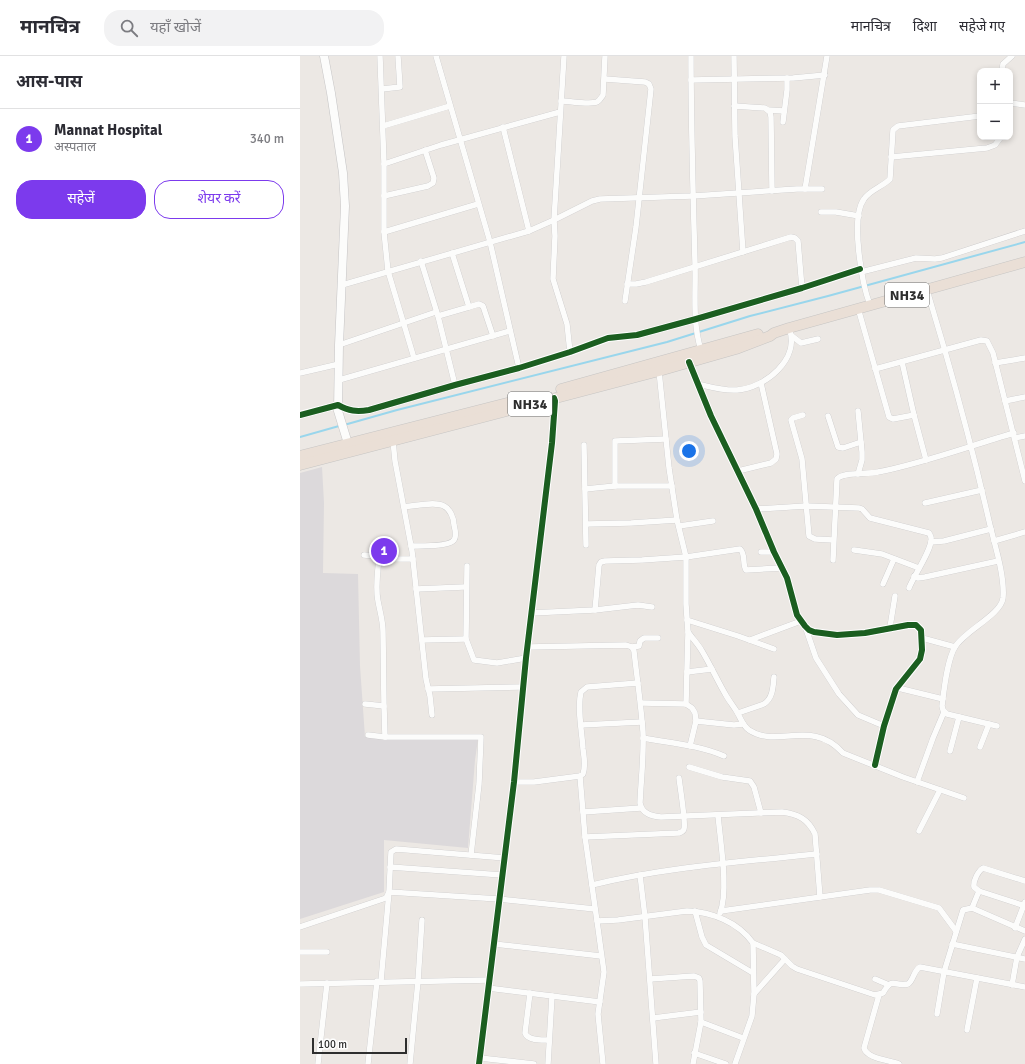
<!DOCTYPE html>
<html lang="hi">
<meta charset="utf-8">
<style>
body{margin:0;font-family:Signika,"Noto Sans Devanagari",sans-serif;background:#f2f2f3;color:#2b2b33}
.controls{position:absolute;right:12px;top:12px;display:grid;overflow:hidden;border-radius:8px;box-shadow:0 2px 6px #0003}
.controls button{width:36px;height:36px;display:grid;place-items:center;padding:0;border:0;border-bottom:1px solid #e1e1e2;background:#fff;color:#2b2b33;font:20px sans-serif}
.scale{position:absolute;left:12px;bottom:10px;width:95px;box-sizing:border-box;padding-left:4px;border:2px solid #2e2e2e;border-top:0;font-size:11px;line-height:14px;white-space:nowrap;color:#2e2e2e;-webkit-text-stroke:3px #fff;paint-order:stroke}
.you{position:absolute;left:389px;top:395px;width:14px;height:14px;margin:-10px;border:3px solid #fff;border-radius:50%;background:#1a73e8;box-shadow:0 0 0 6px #1a73e833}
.badge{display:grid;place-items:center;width:26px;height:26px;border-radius:50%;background:#7c3aed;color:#fff;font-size:13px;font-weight:700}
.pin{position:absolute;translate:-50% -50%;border:2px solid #fff;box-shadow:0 1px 4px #0006}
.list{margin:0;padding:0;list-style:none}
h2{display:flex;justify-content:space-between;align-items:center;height:52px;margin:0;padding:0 16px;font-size:17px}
h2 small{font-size:13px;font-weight:400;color:#7c7c81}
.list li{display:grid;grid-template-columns:26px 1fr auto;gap:12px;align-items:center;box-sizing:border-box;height:60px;padding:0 16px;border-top:1px solid #e1e1e2}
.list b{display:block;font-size:15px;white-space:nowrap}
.list p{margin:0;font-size:13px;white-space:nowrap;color:#7c7c81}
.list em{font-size:13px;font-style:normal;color:#7c7c81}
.actions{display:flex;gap:8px;padding:12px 16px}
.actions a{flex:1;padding:9px 0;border:1px solid #7c3aed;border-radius:16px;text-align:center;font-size:14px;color:#7c3aed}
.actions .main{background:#7c3aed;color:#fff}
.icon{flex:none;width:22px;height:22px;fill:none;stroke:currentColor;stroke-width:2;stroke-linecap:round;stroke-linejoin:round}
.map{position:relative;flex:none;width:725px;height:1008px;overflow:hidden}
header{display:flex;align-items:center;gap:24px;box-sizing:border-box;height:56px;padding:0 20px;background:#fff;border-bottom:1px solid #e1e1e2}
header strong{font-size:19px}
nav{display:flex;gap:22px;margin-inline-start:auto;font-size:14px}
.search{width:280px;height:36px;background:#f2f2f3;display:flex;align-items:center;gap:10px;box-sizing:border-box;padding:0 14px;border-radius:16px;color:#7c7c81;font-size:15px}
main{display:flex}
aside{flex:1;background:#fff}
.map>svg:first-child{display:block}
.industrial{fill:#dcd9db}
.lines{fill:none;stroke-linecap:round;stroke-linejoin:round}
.stream{stroke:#99d6ec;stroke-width:2}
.street-casing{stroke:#c5c4c5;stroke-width:6}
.secondary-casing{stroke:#c5c4c5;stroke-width:9}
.highway-casing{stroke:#c6c5c4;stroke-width:11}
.street{stroke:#fcfcfb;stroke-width:5.5}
.secondary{stroke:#fcfcfb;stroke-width:8}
.highway{stroke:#eadfd6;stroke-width:10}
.cycleway-casing{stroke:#fff;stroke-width:8}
.cycleway{stroke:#1b5e20;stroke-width:6}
.labels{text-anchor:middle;stroke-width:4;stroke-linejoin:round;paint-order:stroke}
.shield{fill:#fff;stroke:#6d6d6d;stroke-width:1}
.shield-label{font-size:14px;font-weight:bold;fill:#2e2e2e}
</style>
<header>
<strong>मानचित्र</strong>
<div class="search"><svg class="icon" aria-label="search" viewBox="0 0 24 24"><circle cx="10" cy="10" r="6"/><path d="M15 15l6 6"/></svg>यहाँ खोजें</div>
<nav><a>मानचित्र</a><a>दिशा</a><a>सहेजे गए</a></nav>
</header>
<main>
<aside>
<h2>आस-पास<small></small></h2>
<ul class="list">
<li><span class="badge">1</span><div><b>Mannat Hospital</b><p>अस्पताल</p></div><em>340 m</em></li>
</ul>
<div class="actions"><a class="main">सहेजें</a><a>शेयर करें</a></div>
</aside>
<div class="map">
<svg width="725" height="1008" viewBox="0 0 725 1008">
<rect width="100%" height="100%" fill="#ece8e4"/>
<path class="industrial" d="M22,411L24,447L23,517L58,518L60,610L65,681L178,683L175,704L168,792L84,784V836L0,863V417Z"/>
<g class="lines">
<g class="stream">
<path d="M44,369L97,354L367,286L450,260L528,240L725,186"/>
<path d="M0,381L39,370"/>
</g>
<g class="street-casing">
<g id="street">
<path d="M80,0L84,108V176L88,215L114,302"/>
<path d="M136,0L190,186L219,312"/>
<path d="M264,0L254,164L255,180L253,223L267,268L270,296"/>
<path d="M391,0C391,69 393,138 395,207C396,236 392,266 401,294"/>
<path d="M434,0L435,80L443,196"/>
<path d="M702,15L703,8L712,0"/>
<path d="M305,23L345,26L349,28L351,33L336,171L325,245"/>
<path d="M391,24L493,22L525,19"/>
<path d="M82,33L100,31L98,0"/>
<path d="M261,45C270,45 289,49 297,46C300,44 301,42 303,39L305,0"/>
<path d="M710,47L725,49"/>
<path d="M434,50L465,52L470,56L471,61L472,135"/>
<path d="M468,54L484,55"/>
<path d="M483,66L487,34V22"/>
<path d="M83,70L150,50"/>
<path d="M203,71L229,175"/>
<path d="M591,101L687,92L695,89L701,81"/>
<path d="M84,108L141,89L260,56"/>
<path d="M505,133L527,0"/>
<path d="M84,140L128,130L133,127L134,122L125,94"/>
<path d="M521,156H536L559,160"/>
<path d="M84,176L178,148"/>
<path d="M121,205L138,260L155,329"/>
<path d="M561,216L616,202L635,203L642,202L725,175"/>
<path d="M327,228H336L346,226L491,181L495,182L498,185L502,232"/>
<path d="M42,229L229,175L254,164L292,145L300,143L393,140L497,133H522"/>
<path d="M627,234C633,254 639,274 645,295C661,351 676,408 689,465C694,487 705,519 703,542C701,559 664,575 655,591C647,604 644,634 642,650L643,654L647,658L697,670"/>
<path d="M570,249C562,228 550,162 564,143C570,134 582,131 590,123L593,74L598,70L680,60"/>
<path d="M169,251L179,248L183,250L193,280"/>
<path d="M558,252L589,361L593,363L614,359"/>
<path d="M138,260L169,251L152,197"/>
<path d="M492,280L501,287L518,283"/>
<path d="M39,289L136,256"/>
<path d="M389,306L411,360L456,453L474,496L487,522L497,559L505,570L509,574L514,576L537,579L565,577L608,569H616L621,574L622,594L620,603L596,633L584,670L575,709"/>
<path d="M602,306L614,359L626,404"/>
<path d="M695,307L725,302"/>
<path d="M575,313L681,284L687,285L693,297L725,425"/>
<path d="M359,315L369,412L377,464L386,501V548L388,576L386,648"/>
<path d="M0,317L39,308"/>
<path d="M39,324L210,275"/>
<path d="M398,328C411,331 424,335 437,334C465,332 501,303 489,272"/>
<path d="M705,345L725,341"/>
<path d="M558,355L562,396V404L558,418"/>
<path d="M0,359L38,349C49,355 56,356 69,354L155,329L219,312L270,296L308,282L337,279L396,263L502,232L560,213"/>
<path d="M503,359L493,362L491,364L502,403L509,480L515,483L533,484"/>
<path d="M528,360L538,391L543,392L561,386"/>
<path d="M715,382L725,380"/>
<path d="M93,385L95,405L112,495L126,623L130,640L132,659"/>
<path d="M284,389L286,489"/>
<path d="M438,415L471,407L476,403L477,398L461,327"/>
<path d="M315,430V385L366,383"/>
<path d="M285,433L315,430H372"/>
<path d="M625,447L682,434"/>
<path d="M104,451C113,450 136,445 144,450C150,453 154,462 154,469C155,473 157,480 154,484C149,491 119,490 111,490"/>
<path d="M456,453L506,450L559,452L562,453L570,462L629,477C630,479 631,480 631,482C633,492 613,521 609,532"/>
<path d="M286,468L331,467L377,464"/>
<path d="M379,470L413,465"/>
<path d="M694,485L725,476"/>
<path d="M631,486L644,485L691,473"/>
<path d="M554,494L582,498L619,512"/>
<path d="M461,496H474"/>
<path d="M64,499L75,500L86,503H113"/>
<path d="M79,501C78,515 75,531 78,545C80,556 83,565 83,576L84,650"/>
<path d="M533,504L537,423C543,415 568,419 578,416C624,407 669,390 714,377"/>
<path d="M167,510L166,583L174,604L197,607L226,602"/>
<path d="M614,520L618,522L625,521L698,505"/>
<path d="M583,528L594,503"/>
<path d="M116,533L164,531"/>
<path d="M295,554L299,509L301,506L305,505L342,504L386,501L440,493C446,498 442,508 446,514L482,512"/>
<path d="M231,557L295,554L338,549L352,551"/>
<path d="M387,564L438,580L474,593"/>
<path d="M505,570L516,602L539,638L558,659L584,670"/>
<path d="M590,571L595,540"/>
<path d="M388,576C392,582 398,588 402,595C411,610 418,626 427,641C430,646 434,651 437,656C441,663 443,670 449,674C477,693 512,662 543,697L603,721L664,742"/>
<path d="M622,582L655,591"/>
<path d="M122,584L166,583"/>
<path d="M450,584L501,565"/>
<path d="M228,591L326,589L332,591L334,595C337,622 341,649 343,676C344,700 341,724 340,747C342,758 352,760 361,761L482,756C498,758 508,763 515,778L520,841"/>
<path d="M332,591L339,590L340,585L344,582H358"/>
<path d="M387,616L412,613"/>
<path d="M598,632L643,643"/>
<path d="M128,633L223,631"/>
<path d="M341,647L386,648L392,652L395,657L396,665L390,690"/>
<path d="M65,648L84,650L85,681"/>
<path d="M438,657L464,648C473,642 473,631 474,621"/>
<path d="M396,665L434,669L443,668"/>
<path d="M281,669L342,666"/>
<path d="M68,679L85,681H181L179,728L171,799"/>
<path d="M343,682C370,687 399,689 424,700"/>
<path d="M680,691L689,668"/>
<path d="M650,695L659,661"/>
<path d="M389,711L422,721L450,725L454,731L461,757"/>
<path d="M280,720L285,781L297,865L318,864L387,855C412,856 438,866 453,887L454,938L452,960L435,1008"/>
<path d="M214,726H234L280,720L283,718C286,709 284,701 283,693C282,676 277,652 281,636L287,631L338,627"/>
<path d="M617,726L633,682L644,656"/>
<path d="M283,756L341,752"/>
<path d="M418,759C420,784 429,834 420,857"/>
<path d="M619,775L640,734"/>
<path d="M285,781L379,777C381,776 383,776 384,773C386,767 380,731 379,722"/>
<path d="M90,811L202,819"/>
<path d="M340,819L345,861L356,1008"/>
<path d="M292,829C365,811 442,806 517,798"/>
<path d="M679,835L674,831C673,825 678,815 683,812L725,825"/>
<path d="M672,852L725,875"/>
<path d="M395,855L402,881L406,889L453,917"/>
<path d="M421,855L570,834H579L639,852L656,875"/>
<path d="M297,865L304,916L298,958L303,1008"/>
<path d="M0,871L86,842L89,836L199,843L295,853"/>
<path d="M715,872L725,846"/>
<path d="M453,887L481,899L492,910L497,913L575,939L583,937C593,920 593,931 608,928C614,924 613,915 620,911L725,931"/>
<path d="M194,888L301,900"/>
<path d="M652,888L725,903"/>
<path d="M0,896H27"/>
<path d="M350,923L394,920L399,922L400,925L401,966L393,1008"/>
<path d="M575,923L589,929"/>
<path d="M81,925L89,836L91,796L96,793L205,802"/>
<path d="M0,928L190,924"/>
<path d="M712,929L717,901L725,883"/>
<path d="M188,932L300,946"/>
<path d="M230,937L225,977C228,985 242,984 249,984"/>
<path d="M454,938L485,903"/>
<path d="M579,939L564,992C567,1003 590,1004 599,1008"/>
<path d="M637,958L644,916L663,854L672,852L679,835L725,850"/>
<path d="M353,962L401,956"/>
<path d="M401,966L443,982"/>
<path d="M667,974L677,922"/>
<path d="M394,997L426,1008"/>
<path d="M180,1002L234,1008"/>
<path d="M18,1008L27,927"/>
<path d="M68,1008L77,925"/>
<path d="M110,1008L118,925L122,864"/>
<path d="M179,1008L214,726L226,602L252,387L255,345L254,342"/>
<path d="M248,1008L252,940"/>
</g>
</g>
<g class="secondary-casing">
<path id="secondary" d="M24,0L31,37L43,117L45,150L39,289L38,355L50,394"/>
</g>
<g class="highway-casing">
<g id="highway">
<path d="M261,333L458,278"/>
<path d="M0,400L207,347"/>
<path d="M0,409L359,315L436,293L470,280L474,277L489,272L725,206"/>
</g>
</g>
<use href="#street" class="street"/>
<use href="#secondary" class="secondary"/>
<use href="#highway" class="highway"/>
<g class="cycleway-casing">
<g id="cycleway">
<path d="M389,306L411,360L456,453L474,496L487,522L497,559L505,570L509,574L514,576L537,579L565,577L608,569H616L621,574L622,594L620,603L596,633L584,670L575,709"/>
<path d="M0,359L38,349C49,355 56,356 69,354L155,329L219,312L270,296L308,282L337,279L396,263L502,232L560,213"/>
<path d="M179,1008L214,726L226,602L252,387L255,345L254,342"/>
</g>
</g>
<use href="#cycleway" class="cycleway"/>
</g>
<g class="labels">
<g class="shield">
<rect x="585" y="227" width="44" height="24" rx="3"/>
<rect x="208" y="336" width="44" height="24" rx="3"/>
</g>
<g class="shield-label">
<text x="607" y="244">NH34</text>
<text x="230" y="353">NH34</text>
</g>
</g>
</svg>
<div class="controls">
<button>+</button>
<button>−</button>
</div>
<div class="scale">100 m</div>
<div class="you"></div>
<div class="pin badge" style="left:84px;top:495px">1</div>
</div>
</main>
